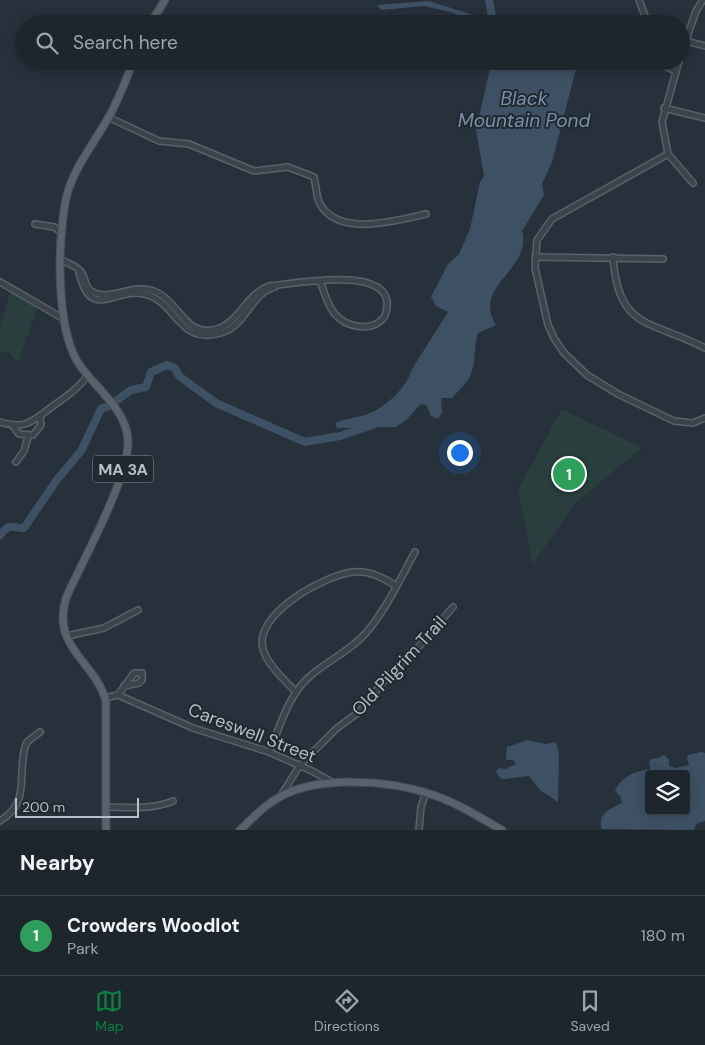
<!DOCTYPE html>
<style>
body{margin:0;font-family:"DM Sans",sans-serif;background:#252d35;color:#f1f3f6}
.controls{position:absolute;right:15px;bottom:15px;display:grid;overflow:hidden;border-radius:5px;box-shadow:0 2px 12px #0003}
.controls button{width:45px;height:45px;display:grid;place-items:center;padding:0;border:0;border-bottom:1px solid #3b4249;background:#1d252d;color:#f1f3f6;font:25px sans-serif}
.scale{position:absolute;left:15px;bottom:12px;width:124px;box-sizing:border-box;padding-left:5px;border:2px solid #b7bec7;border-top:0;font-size:14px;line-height:18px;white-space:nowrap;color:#b7bec7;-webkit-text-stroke:4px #202831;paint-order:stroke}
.you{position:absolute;left:459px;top:452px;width:18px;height:18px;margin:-12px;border:4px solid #fff;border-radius:50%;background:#1a73e8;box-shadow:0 0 0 8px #1a73e833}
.badge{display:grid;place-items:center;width:32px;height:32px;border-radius:50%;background:#0b8043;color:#fff;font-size:16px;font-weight:700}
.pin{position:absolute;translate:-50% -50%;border:2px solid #fff;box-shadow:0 1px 5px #0006}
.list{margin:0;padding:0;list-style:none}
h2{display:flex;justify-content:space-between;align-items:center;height:65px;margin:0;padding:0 20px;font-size:21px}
h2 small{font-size:16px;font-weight:400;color:#a0a5aa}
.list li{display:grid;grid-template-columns:32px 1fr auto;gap:15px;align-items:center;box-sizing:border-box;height:80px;padding:0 20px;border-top:1px solid #3b4249}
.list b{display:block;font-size:19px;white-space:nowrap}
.list p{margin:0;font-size:16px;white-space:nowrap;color:#a0a5aa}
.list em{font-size:16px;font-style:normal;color:#a0a5aa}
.icon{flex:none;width:28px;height:28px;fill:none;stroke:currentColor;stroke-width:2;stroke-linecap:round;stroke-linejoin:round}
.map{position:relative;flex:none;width:705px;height:830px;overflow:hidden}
.search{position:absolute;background:#1d252d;box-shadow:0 2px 12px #0003;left:15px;right:15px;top:15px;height:55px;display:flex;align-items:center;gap:12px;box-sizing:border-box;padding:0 18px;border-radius:28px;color:#a0a5aa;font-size:19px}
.sheet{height:145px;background:#1d252d}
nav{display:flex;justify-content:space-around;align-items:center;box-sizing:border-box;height:70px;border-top:1px solid #3b4249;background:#1d252d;font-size:14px;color:#a0a5aa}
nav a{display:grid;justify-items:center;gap:2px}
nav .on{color:#0b8043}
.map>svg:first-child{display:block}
.green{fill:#2a3e3e}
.water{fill:#3e5063;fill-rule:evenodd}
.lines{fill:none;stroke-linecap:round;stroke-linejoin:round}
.river{stroke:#3e5063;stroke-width:8}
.minor-casing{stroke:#59616a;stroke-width:8}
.major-casing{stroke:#444c55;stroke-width:9}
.minor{stroke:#3b434c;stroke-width:5}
.major{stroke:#59626c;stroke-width:7}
.labels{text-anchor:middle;stroke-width:4;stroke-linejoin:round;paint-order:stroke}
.shield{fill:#202831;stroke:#8a919a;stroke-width:1}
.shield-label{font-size:16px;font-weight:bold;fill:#b7bec7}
.street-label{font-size:18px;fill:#b7bec7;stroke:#202831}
.water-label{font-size:19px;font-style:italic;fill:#7a91a7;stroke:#202831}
</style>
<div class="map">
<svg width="705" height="830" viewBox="0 0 705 830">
<rect width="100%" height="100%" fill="#27313c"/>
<g class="green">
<path d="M11,290L39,303L18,363L10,353L0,352V329Z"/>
<path d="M562,409L642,448L575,503L533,564L518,489Z"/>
</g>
<g class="water">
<path d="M429,1L470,14L484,24H469L454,13L424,6L381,10L377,5Z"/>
<path d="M488,61H578L552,162L542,184L544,195L522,231C533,269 471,286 496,325L478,333C473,348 477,366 468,380C464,386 457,392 452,398H441L442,413L438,419L431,416L427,406L421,404L405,421L396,427L337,428L335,423C344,419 355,418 365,415C384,409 407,388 412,369L448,312L436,306L431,297L448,264L459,254L470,229L480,182L484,176L476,130L489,73Z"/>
<path d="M527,740L546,744L556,742L559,754L558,802L540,790L529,776L504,779L500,778L496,772L498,768L505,769L516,764L513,760H506L507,747Z"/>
<path d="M701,752L705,753V821L697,823L694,830L602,829C597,814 611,808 622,803L620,796L615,791C622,776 635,771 650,769L649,762L651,759L658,758L664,755L669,760V766L675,768L689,765L687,759L688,755ZM649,774H686V811H649Z"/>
</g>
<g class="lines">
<g class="river">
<path d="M489,0L493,23"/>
<path d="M117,400L131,390L146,387L151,372L167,365L175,368L179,376L216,403L305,442L340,436L373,425"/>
<path d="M0,535C12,522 10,528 24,528L56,481L81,451L101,409L111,405"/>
</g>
<g class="minor-casing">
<g id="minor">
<path d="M639,0L648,24"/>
<path d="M686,41L705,46"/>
<path d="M681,55L696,11L703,0"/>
<path d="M665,61L667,67L676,71"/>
<path d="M679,61L662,122L668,154L552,219L537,240L535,268L548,325L554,338L564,353L587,375L618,394L674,421L693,423L705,418"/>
<path d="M664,108L705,118"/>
<path d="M108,117L159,141L189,144L254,171L288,167L314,177C316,185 316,197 320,204C339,238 398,220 426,214"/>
<path d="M668,154L693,183"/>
<path d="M35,224L54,227L62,233"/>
<path d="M535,257L663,259"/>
<path d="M613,257C618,331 652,320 705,348"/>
<path d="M61,260C68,263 77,266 81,272C87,280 84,289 95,293C113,301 134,281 158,293C180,304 186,338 217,329C240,322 246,294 269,286C294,284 404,261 385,316C373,333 346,328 334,313C327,304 324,291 320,281"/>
<path d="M79,272C91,325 116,284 148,295C178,305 179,345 221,333C246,326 250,294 275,287"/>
<path d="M0,282L64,319"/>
<path d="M0,422C27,430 32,421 53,406C67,396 78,389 88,375"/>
<path d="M13,426L19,434L33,435L41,425L40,417"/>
<path d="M16,462L24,451L28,437"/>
<path d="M67,636L104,628L138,610"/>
<path d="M296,692C285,681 267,664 263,649C253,614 325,575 353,572C369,570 383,577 396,586"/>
<path d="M118,695L134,673H142V680L139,683L124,686"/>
<path d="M105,698L118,695L193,728L269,752L312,771L332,782"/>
<path d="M269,752C280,727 288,696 308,678C326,661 349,652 365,634C386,610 400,579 415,552"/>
<path d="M280,797L300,765L336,729L360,711L388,676L415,651L453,607"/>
<path d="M107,807C130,807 151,810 173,801"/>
<path d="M0,821C31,801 17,778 25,747L27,742L40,732"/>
<path d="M419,830L421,807L426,792"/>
</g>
</g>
<g class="major-casing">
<g id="major">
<path d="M150,24L165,0"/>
<path d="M106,830V701C95,661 51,648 66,598C83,559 129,479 128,440C126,407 92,386 77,361C56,324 58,246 65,204C70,171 95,143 111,113C119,97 127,79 133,61"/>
<path d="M240,830C252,819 263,806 278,798C317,775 388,780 430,794C456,802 479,817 502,830"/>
</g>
</g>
<use href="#minor" class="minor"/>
<use href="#major" class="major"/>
</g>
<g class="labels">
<rect class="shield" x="93" y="455.5" width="60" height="27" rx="4"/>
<g class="shield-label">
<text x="123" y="475">MA 3A</text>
</g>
<g class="street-label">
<text transform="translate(399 666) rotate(-47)" y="6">Old Pilgrim Trail</text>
<text transform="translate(252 733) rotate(21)" y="6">Careswell Street</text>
</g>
<g class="water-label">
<text x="524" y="105">Black<tspan x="524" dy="22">Mountain Pond</tspan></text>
</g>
</g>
</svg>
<div class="controls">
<button><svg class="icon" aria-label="layers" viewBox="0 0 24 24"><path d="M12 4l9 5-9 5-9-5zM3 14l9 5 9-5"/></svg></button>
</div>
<div class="scale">200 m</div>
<div class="you"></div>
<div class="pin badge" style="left:569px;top:474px;background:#2e9e5b">1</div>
<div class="search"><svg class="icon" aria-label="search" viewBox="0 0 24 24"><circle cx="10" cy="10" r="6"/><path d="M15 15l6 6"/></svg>Search here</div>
</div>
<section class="sheet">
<h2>Nearby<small></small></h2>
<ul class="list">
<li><span class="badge" style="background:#2e9e5b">1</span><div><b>Crowders Woodlot</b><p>Park</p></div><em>180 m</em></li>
</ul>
</section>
<nav>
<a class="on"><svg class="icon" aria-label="map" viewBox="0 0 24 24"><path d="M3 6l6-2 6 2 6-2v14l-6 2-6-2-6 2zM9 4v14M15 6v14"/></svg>Map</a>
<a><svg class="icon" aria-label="directions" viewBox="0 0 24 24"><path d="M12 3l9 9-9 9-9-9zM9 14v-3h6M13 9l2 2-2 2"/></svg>Directions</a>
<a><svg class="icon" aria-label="saved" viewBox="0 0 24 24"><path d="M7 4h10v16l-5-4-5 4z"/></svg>Saved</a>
</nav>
